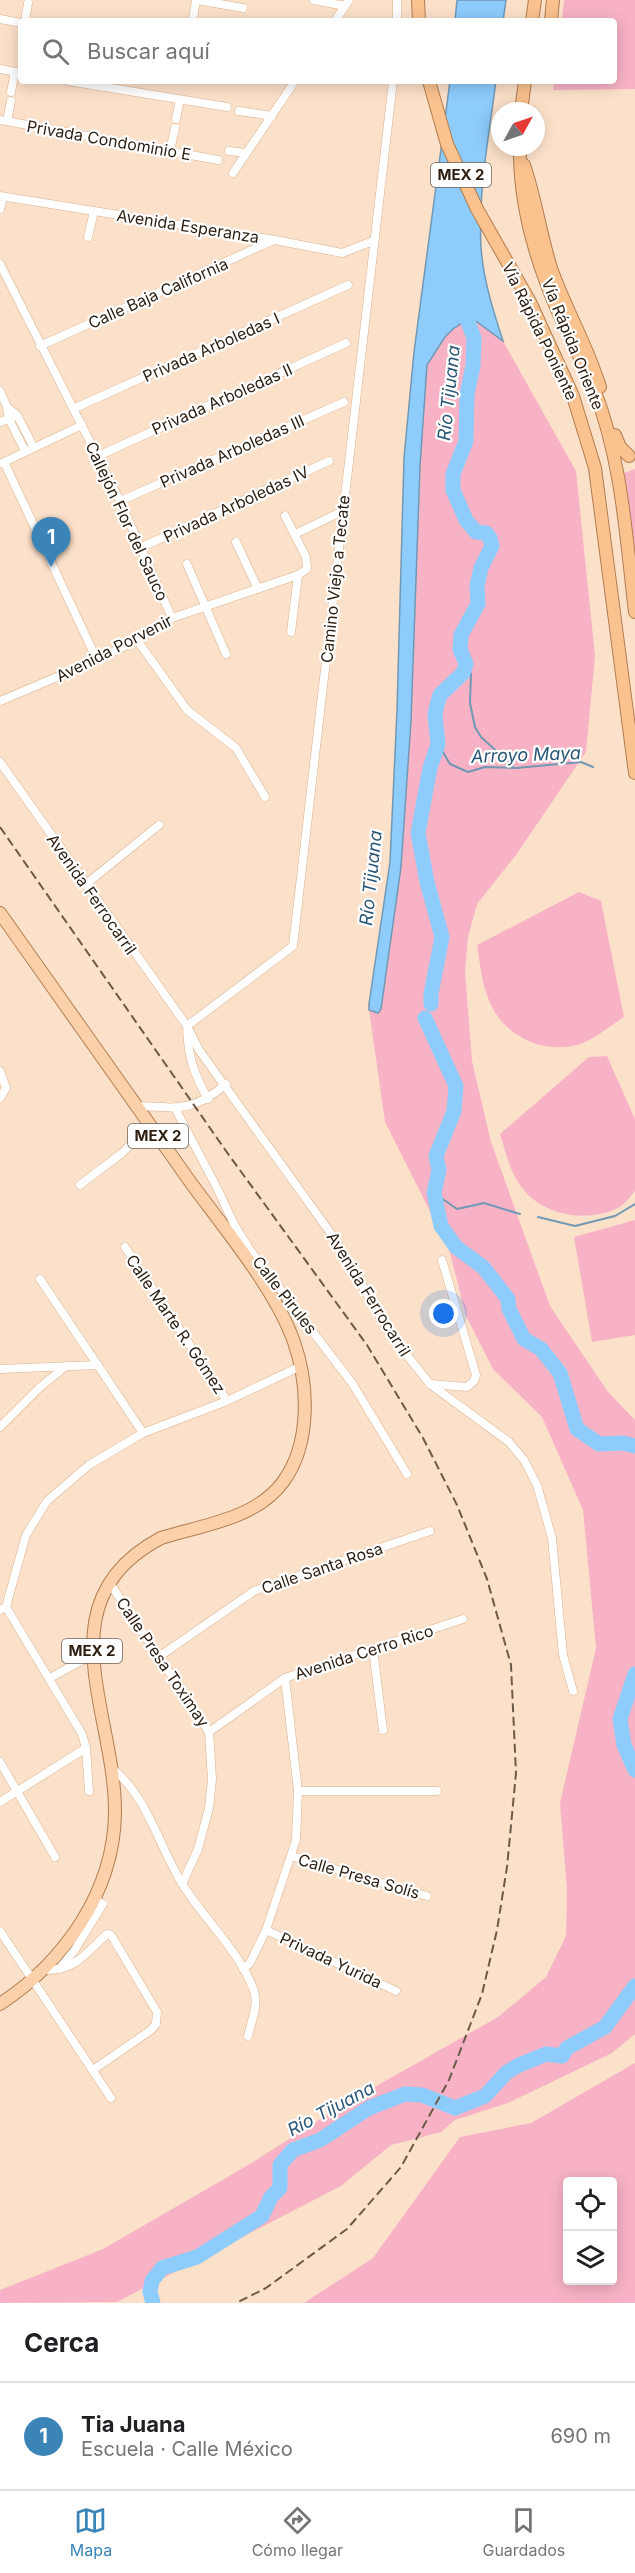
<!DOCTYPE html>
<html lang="es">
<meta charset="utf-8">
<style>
body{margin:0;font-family:Inter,sans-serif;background:#f6f6f6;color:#202124}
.controls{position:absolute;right:18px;bottom:18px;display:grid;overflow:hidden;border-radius:6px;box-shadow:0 3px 15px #0003}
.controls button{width:54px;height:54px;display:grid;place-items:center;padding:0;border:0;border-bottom:2px solid #e0e0e0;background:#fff;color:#202124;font:30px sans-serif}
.compass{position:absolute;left:491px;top:102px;width:54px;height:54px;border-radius:50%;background:#fff;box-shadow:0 3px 15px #0003;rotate:50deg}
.you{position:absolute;left:444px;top:1314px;width:21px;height:21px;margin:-15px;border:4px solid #fff;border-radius:50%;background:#1a73e8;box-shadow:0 0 0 9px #1a73e833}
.badge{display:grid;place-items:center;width:39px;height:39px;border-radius:50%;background:#3a84b8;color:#fff;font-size:20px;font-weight:700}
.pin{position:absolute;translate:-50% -50px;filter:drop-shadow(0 2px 3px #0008)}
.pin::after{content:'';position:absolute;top:32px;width:21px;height:18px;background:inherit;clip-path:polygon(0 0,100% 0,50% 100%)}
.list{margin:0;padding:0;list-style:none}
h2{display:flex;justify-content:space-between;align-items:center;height:78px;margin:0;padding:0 24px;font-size:26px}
h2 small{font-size:20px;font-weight:400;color:#757577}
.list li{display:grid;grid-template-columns:39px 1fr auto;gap:18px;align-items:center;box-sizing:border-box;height:108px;padding:0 24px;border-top:2px solid #e0e0e0}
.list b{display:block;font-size:22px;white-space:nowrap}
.list p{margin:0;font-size:20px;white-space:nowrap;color:#757577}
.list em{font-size:20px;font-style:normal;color:#757577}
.icon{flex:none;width:33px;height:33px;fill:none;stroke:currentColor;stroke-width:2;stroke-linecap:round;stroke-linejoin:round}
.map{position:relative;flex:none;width:635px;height:2303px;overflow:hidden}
.search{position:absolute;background:#fff;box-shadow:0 3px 15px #0003;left:18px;right:18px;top:18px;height:66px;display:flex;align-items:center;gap:15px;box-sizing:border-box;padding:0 21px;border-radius:6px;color:#757577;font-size:22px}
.sheet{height:186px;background:#fff}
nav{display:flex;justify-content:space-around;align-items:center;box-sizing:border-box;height:84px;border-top:2px solid #e0e0e0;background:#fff;font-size:16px;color:#757577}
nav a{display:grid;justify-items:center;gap:3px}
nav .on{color:#3a84b8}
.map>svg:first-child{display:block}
.green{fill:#f7b3c5;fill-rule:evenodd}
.water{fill:#8eccfc;stroke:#7198b5;stroke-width:1.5}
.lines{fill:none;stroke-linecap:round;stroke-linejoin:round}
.stream{stroke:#7198b5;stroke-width:2}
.river{stroke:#8eccfc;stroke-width:15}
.minor-casing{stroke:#dcb18c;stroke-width:9}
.primary-casing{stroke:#b17e50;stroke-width:14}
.trunk-casing{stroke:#b17e50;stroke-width:14}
.minor{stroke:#fff;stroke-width:8}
.primary{stroke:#fbd1ab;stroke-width:12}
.trunk{stroke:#fac28f;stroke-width:12}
.rail{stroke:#6c5948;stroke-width:2;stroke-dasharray:9 4.5;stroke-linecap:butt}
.labels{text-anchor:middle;stroke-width:4.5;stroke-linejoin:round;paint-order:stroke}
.shield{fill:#fff;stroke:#6c6157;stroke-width:1.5}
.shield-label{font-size:15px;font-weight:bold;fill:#2d1d0f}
.street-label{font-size:16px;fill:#2d1d0f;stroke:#fff}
.water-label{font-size:18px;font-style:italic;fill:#2a5778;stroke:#fff}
</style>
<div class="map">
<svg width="635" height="2303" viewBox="0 0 635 2303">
<rect width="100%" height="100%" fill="#fce1ca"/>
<g class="green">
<path d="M564,0H635V89L553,90L554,81H614V21H562Z"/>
<path d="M467,320L477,322L503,341L576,471L595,656L586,752L516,855L477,904L468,937L465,971L472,1061L491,1142L550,1306L608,1392L635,1420V2034L612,2053L508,2103L455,2120L441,2132L391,2145L341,2186L117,2302L0,2303V2290L103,2249L250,2164L336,2109L498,2017L546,1977L566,1936L567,1890L560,1803L596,1648L583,1510L542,1417L493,1369L466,1316L449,1249L385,1122L369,1010L377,1013L381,1009L401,867L411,721L420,466L427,365L445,337L454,328Z"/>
<path d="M635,469V567L622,474Z"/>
<path d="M579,892L601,901L624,1017C611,1025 595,1039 580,1044C542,1056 499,1034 487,995C481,980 480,961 477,945Z"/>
<path d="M607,1056L635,1119V1191C630,1197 625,1204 618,1208C585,1224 538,1215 518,1182C509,1169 505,1149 500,1134L589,1057Z"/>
<path d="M635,1220V1335L592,1342L574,1237Z"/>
<path d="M635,2063V2303H304L373,2258L460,2137L531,2123ZM568,2182H612V2280H568Z"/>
</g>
<g class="water">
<path d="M457,0H506L503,21H455Z"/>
<path d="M450,81H496C489,135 478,192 481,247C483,279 493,310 503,341L477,322L467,320L454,328L445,337L427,365L420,466L411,721L401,867L381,1009L378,1013L369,1010V1004L390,862L397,710L404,458L414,352Z"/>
</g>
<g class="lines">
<g class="stream">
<path d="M466,664L471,674L470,703L475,727L481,737L513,766"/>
<path d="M438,744L450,764L468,772L485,767L516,768L581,762L593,767"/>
<path d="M434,1193L457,1209L484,1203L520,1214"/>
<path d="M538,1217L575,1226L615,1216L635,1204"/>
</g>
<g class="river">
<path d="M431,1004V994L442,937L427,882L418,833L430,768L438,744L435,715L437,705L440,695L463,673L466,664L460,649L461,635L478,604L477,586L481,568L492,546L490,538L486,533L476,532L466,520L453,490V474L466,441L467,394L473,366L474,338L461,303"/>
<path d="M425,1018L456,1086L454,1111L436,1156L439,1170L434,1193L441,1226L456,1247L483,1267L508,1299L509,1309L524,1339L541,1349L560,1373L577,1429L599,1444L623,1443L635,1446"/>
<path d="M635,1674L620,1719L624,1745L635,1770"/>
<path d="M153,2303L150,2292L152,2281L162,2268L197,2257L262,2216L271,2197L280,2188V2165L293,2150L320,2140L369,2108L405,2094L422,2095L455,2108L485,2096L506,2073L517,2066L546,2054L562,2056L567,2048L605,2027L635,1986"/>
</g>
<g class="minor-casing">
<g id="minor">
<path d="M197,0L243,8"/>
<path d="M314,0L345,6"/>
<path d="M397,0V21"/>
<path d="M0,19L21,23"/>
<path d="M193,19L196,0"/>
<path d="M25,21L28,3"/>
<path d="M335,21L349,0"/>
<path d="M0,69L21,73"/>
<path d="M68,81L227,107"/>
<path d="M11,92L15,72"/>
<path d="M239,111L272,116"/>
<path d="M176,119L180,100"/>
<path d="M0,120L218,160"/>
<path d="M7,121L11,101"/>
<path d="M170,151L175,128"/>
<path d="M229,151L246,153"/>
<path d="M233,173L295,81"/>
<path d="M0,196L275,240L342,253L373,241"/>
<path d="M0,209L3,197"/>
<path d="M88,237L94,211"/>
<path d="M0,264L120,501L172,618"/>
<path d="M40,346L274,240"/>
<path d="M0,391L7,407L9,419L25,451"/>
<path d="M7,407L17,415L33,446"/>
<path d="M73,409L348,285"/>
<path d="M0,422L13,417"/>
<path d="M98,456L346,343"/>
<path d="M4,462L97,660"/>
<path d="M2,463L82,425"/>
<path d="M120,501L344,402"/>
<path d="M295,534L343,511"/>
<path d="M236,542L258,589"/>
<path d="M142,547L329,461"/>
<path d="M187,564L226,654"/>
<path d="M291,632L298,575"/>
<path d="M137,640L187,710L236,748L265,797"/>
<path d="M0,701L97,660L137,640L172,618L298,575L307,569L306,557L285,516"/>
<path d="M0,762L187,1026L199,1050L337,1242L389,1332L410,1359L430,1384L509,1442L524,1460L537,1485L552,1538L563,1655L573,1691"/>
<path d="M85,885L159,825"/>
<path d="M0,1071L6,1088L0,1098"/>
<path d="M208,1099C193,1072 188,1057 187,1026L293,946L393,81"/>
<path d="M138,1106C179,1108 193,1112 226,1084"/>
<path d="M175,1108L217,1188L234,1224L250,1250L352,1383L407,1474"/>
<path d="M80,1185L122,1153L150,1125"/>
<path d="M125,1247L227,1401"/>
<path d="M40,1279L143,1433"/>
<path d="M0,1369L98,1365"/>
<path d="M430,1384L467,1387L474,1381L476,1375L442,1260"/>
<path d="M0,1427L39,1388L66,1366"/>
<path d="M109,1582L209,1732L212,1779L209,1808L198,1849L182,1884"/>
<path d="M6,1607L82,1734L86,1748L89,1791"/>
<path d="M0,1610L6,1607L26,1535L47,1501L89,1465L143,1433L227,1401L301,1366"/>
<path d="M373,1649L383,1730"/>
<path d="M160,1656L254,1591L430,1531"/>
<path d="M50,1678L92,1655"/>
<path d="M209,1732L285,1678L463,1619"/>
<path d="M0,1762L55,1857"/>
<path d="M112,1768C148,1797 159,1847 183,1885C204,1919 241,1953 254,1991C259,2005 251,2022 248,2036"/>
<path d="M298,1791H437"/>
<path d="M0,1802L86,1748"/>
<path d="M291,1856L427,1896"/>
<path d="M266,1930L396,1991"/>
<path d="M0,1931L111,2098"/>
<path d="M59,1969L74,1951L103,1904L94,1899"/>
<path d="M243,1969L250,1963L266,1930L296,1840L298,1791L285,1678"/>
<path d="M45,1970C75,1971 86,1953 107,1934L111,1935L157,2012L156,2024L151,2030L93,2070"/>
</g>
</g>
<g class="primary-casing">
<path id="primary" d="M0,913C64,1003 127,1093 191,1183C224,1228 276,1290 294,1342C309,1385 311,1444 283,1482C256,1519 202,1525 161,1538C42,1601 116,1713 115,1813C114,1892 64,1962 0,2004"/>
</g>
<g class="trunk-casing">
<g id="trunk">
<path d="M418,0L419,21"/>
<path d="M532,21L535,0"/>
<path d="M551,21L553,0"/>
<path d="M429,81L447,144L477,209L530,302L573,396L595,468L635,773"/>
<path d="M521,111L525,81"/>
<path d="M520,147C519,204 536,262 559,314C570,339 584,363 594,389C622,460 626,537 635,612"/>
<path d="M524,165C536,200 540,233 551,268C565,308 587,345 600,387"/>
<path d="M615,435L620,447L629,456"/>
</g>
</g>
<use href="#minor" class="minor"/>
<use href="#primary" class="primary"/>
<use href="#trunk" class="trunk"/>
<path class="rail" d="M0,827L226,1151L367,1345L423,1438L457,1505L487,1579L511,1665L516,1773L507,1867L497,1930L482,1994L449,2080L401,2167L347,2229L266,2288L236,2303"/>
</g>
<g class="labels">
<g class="shield">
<rect x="431" y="163" width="60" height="24" rx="4.5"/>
<rect x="128" y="1124" width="60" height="24" rx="4.5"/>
<rect x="62" y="1639" width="60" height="24" rx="4.5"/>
</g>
<g class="shield-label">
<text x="461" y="180">MEX 2</text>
<text x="158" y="1141">MEX 2</text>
<text x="92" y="1656">MEX 2</text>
</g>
<g class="street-label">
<text transform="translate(109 140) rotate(10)" y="6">Privada Condominio E</text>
<text transform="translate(188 226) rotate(9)" y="6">Avenida Esperanza</text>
<text transform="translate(158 293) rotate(-24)" y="6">Calle Baja California</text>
<text transform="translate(540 331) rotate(64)" y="6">Vía Rápida Poniente</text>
<text transform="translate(573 344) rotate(68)" y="6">Vía Rápida Oriente</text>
<text transform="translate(211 347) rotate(-24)" y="6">Privada Arboledas I</text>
<text transform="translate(222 399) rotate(-24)" y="6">Privada Arboledas II</text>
<text transform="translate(232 451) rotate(-24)" y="6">Privada Arboledas III</text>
<text transform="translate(236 504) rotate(-25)" y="6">Privada Arboledas IV</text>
<text transform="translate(127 521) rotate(65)" y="6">Callejón Flor del Sauco</text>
<text transform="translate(335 579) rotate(-84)" y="6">Camino Viejo a Tecate</text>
<text transform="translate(114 648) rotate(-27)" y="6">Avenida Porvenir</text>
<text transform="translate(92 894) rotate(55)" y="6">Avenida Ferrocarril</text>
<text transform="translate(369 1294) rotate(58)" y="6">Avenida Ferrocarril</text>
<text transform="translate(285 1295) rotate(52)" y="6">Calle Pirules</text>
<text transform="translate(176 1324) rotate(56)" y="6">Calle Marte R. Gómez</text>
<text transform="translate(322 1568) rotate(-19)" y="6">Calle Santa Rosa</text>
<text transform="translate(364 1652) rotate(-18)" y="6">Avenida Cerro Rico</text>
<text transform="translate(163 1662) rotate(56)" y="6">Calle Presa Toximay</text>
<text transform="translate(359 1876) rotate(16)" y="6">Calle Presa Solís</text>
<text transform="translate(331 1960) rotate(25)" y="6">Privada Yurida</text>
</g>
<g class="water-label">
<text transform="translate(449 393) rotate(-84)" y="6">Río Tijuana</text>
<text transform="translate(526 755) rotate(-2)" y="6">Arroyo Maya</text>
<text transform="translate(371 878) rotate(-84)" y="6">Río Tijuana</text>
<text transform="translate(331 2109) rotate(-28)" y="6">Río Tijuana</text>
</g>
</g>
</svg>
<div class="controls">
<button><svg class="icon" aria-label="locate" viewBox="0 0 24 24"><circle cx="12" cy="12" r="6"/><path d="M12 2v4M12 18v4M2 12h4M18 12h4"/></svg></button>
<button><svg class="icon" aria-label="layers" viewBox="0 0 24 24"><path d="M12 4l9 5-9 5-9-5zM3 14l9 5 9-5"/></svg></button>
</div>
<svg class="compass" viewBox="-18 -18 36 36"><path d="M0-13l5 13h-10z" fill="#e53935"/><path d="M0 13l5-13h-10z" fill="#757577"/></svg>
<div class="you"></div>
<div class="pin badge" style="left:51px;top:567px">1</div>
<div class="search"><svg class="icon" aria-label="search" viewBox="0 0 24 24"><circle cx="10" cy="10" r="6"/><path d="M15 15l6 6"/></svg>Buscar aquí</div>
</div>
<section class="sheet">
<h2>Cerca<small></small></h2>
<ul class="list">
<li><span class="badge">1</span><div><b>Tia Juana</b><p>Escuela · Calle México</p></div><em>690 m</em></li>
</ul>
</section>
<nav>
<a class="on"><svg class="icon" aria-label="map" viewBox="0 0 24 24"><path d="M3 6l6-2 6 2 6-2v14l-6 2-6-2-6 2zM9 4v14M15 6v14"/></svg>Mapa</a>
<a><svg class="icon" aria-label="directions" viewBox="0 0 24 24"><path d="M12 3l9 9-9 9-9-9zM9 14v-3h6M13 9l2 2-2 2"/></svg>Cómo llegar</a>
<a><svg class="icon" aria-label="saved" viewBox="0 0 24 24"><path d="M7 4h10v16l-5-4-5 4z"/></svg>Guardados</a>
</nav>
